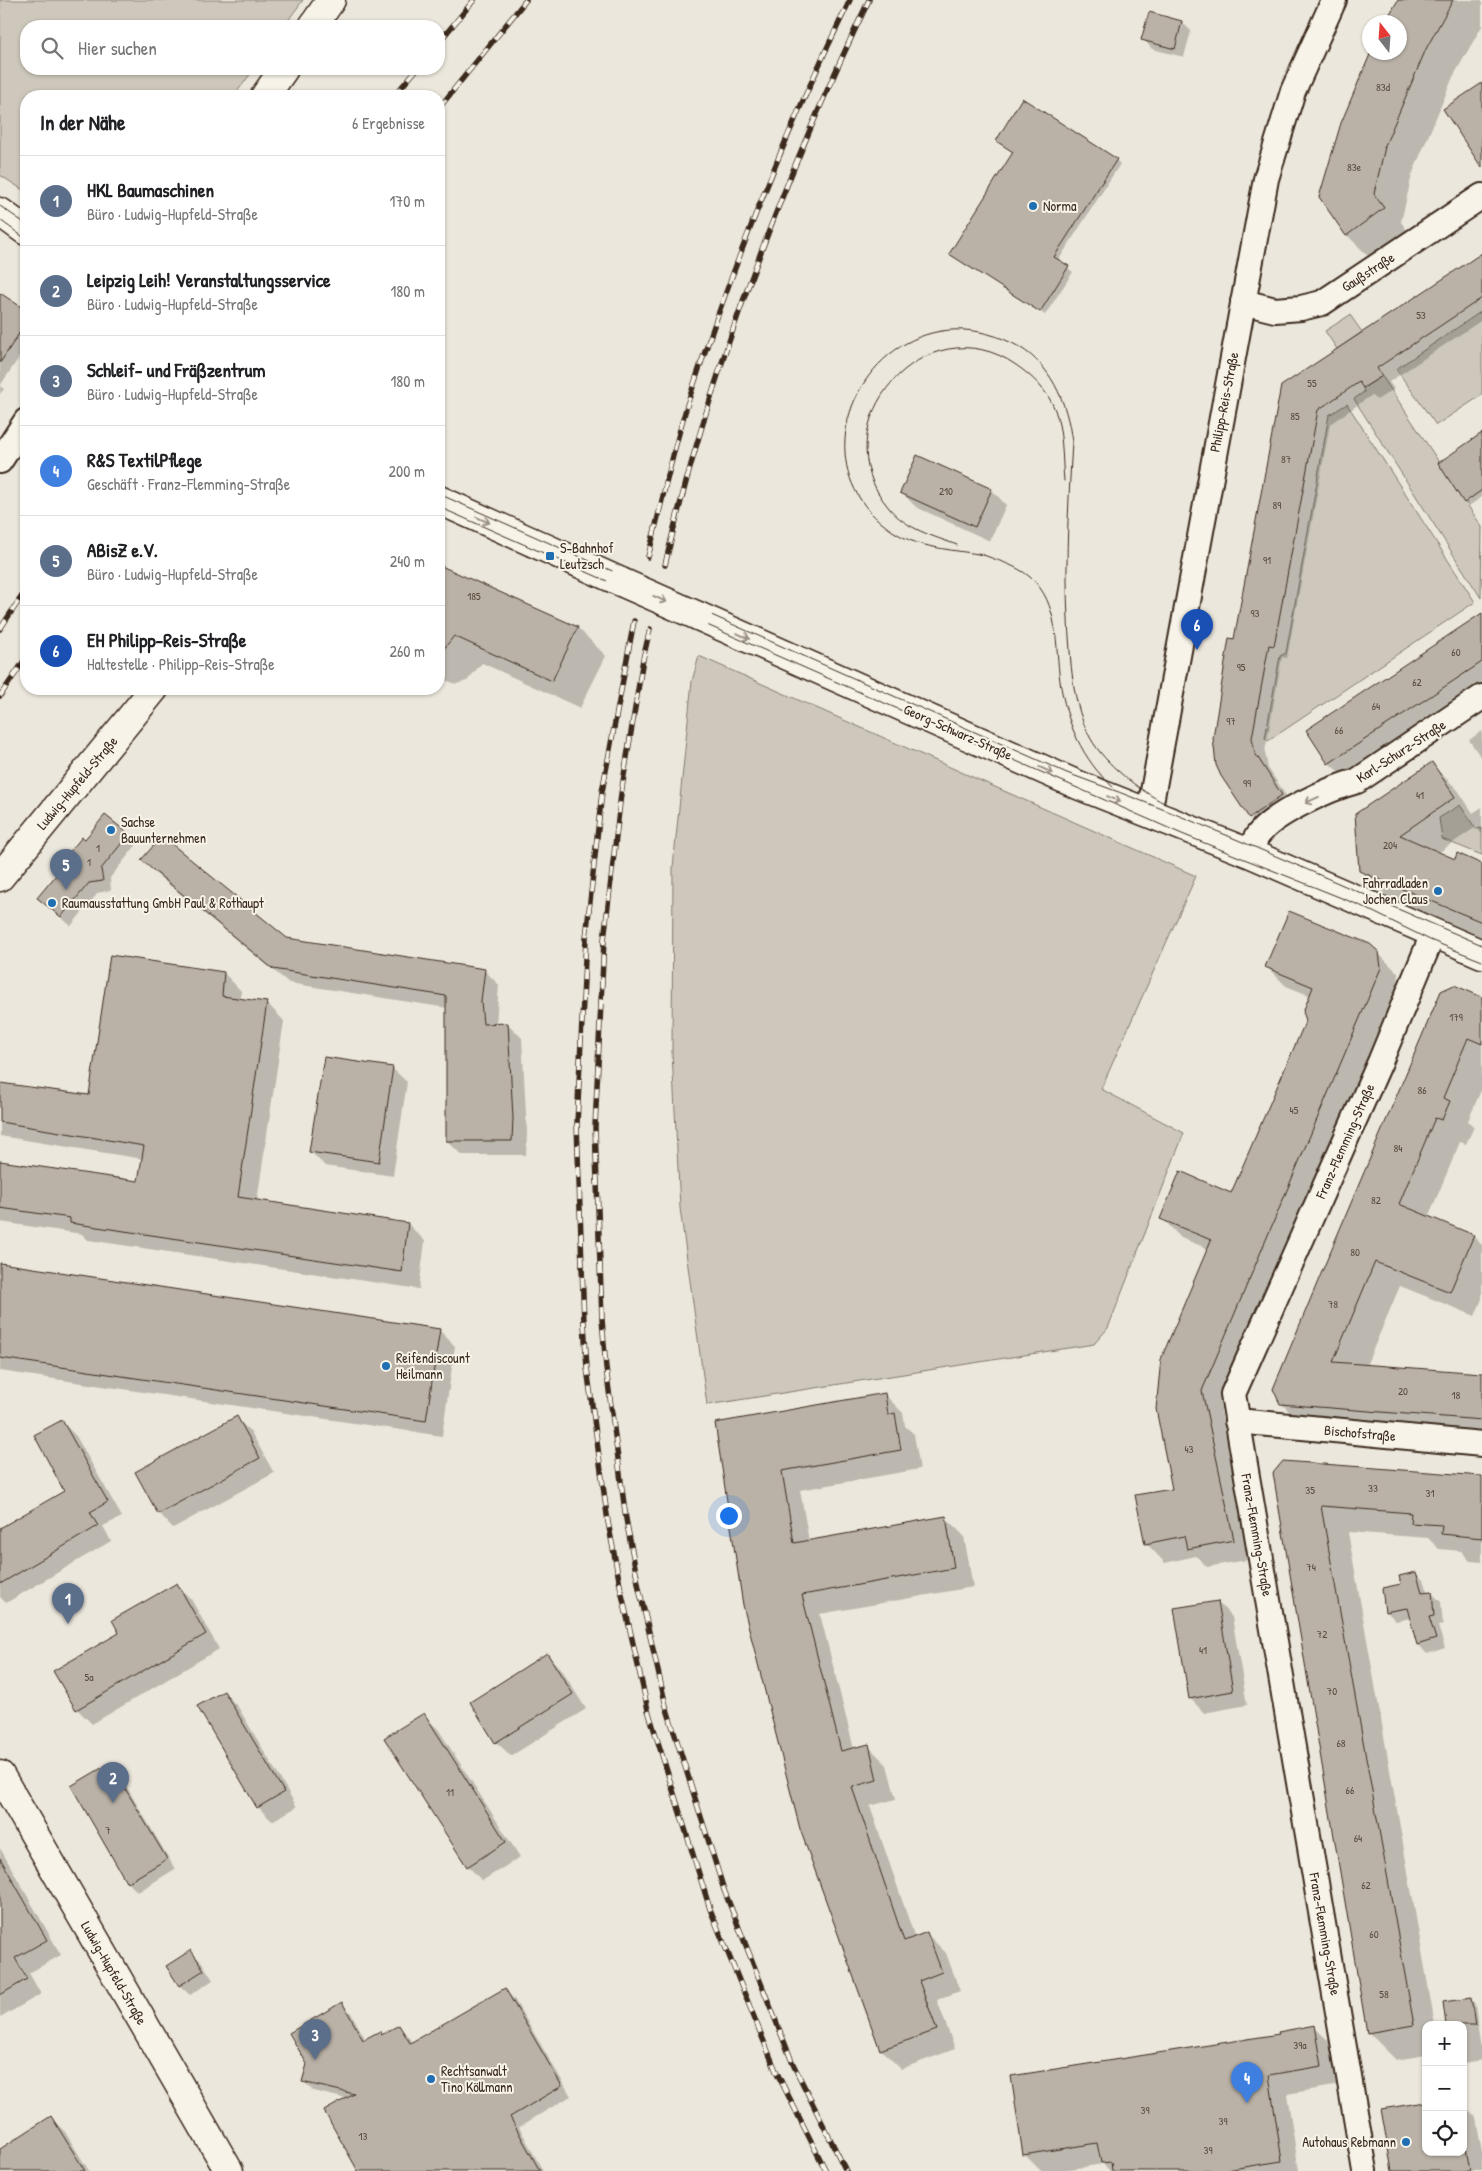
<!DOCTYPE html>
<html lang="de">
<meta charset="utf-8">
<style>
body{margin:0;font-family:"Patrick Hand",sans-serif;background:#f2f2f2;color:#202124}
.controls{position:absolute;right:15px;bottom:15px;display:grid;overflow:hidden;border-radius:10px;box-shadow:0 1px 4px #0004}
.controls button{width:45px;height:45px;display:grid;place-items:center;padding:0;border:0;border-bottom:1px solid #e0e0e0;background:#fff;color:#202124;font:25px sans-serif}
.compass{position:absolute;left:1362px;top:15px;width:45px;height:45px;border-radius:50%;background:#fff;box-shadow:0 1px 4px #0004;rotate:343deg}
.you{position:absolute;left:728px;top:1515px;width:18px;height:18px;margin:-12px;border:4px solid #fff;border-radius:50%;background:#1a73e8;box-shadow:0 0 0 8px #1a73e833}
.badge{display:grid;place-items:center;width:32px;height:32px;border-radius:50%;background:#0b8043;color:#fff;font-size:16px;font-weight:700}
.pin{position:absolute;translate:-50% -41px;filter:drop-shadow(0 1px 2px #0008)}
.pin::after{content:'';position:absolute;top:26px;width:18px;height:15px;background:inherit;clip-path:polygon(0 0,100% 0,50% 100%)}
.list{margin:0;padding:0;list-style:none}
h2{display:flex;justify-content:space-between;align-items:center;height:65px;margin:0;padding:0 20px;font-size:21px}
h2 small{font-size:16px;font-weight:400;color:#757577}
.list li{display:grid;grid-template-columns:32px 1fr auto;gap:15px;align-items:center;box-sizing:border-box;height:90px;padding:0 20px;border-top:1px solid #e0e0e0}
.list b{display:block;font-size:19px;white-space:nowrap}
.list p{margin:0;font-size:16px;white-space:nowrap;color:#757577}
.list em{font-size:16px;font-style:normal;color:#757577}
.icon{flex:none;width:28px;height:28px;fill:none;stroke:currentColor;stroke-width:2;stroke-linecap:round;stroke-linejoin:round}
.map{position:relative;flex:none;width:1482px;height:2171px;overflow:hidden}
.search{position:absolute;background:#fff;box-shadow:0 1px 4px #0004;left:20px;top:20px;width:425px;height:55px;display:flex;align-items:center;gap:12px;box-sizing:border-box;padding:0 18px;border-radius:20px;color:#757577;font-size:19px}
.panel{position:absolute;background:#fff;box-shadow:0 1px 4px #0004;left:20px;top:90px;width:425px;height:605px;border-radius:20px}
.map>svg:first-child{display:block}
.green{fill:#cec8bc;stroke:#84796d}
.shadow{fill:#0003}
.building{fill:#bab2a7;stroke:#3b2a1e}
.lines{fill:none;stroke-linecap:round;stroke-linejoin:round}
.minor-casing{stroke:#3b2a1e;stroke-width:28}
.tertiary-casing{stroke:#3b2a1e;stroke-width:31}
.secondary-casing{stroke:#3b2a1e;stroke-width:31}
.minor{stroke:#f7f3e8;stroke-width:24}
.tertiary{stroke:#f7f3e8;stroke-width:28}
.secondary{stroke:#f7f3e8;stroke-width:28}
.tram{stroke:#3b2a1e;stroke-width:1}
.rail-casing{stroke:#3b2a1e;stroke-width:5.5}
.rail{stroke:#f7f3e8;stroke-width:4;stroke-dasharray:11;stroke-linecap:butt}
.tertiary-bridge-casing{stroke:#3b2a1e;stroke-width:31;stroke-linecap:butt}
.tertiary-bridge{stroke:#f7f3e8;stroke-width:28}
.oneway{stroke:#998e83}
.poi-dot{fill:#1f6fb2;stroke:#f7f3e8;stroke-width:2}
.labels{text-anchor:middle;stroke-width:4;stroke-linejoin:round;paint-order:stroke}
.number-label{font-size:11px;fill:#5b4c40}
.poi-label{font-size:14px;fill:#3b2a1e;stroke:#f7f3e8;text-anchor:start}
.street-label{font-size:14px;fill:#3b2a1e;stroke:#f7f3e8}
</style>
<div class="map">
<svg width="1482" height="2171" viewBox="0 0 1482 2171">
<rect width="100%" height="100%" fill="#ece7dc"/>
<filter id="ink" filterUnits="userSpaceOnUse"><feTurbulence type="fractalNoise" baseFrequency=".02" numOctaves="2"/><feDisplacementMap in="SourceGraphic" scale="10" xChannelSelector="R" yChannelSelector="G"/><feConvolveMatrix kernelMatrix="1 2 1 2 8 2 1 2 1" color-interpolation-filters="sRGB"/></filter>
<g filter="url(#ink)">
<g class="green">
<path d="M0,0H303L284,26H26V69H254L234,96H26V192L0,175Z"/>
<path d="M1482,311V395L1436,425L1396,369Z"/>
<path d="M1350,315L1362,332L1337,349L1325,331Z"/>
<path d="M1382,376L1482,527L1481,598L1354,399L1364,392L1363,388Z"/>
<path d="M1347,404L1475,602L1268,741L1265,738L1280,656L1286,653L1329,415Z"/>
<path d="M699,656L1196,876L1101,1089L1184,1133L1108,1328L1094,1344L707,1405L680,1208L672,1053L673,867L692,681Z"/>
<path d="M1460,805L1476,829L1482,828V855L1442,839L1439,818Z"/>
</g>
<g class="shadow">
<path d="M1399,0H1482V26L1453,77L1412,175L1401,222L1411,236L1375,263L1347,235L1321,197L1400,52V22H1386Z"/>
<path d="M1182,22L1191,31L1184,57L1152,49L1143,39Z"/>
<path d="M997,141L1116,160L1120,164L1058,261L1073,272L1045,315L950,254L1014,153Z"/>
<path d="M1482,254V320L1389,382L1394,389L1377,400L1372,395L1330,424L1287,658L1282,657L1265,752L1268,768L1294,808L1263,830L1250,817L1235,640L1282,387Z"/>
<path d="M0,295L26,312V347L0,386L4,389L0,394Z"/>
<path d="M1482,435V497L1469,506L1465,502Z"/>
<path d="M918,457L992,490L1006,505L990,541L916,507L901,492Z"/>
<path d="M439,567L578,628L606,656L580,708L482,663L467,681L456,684L445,680L439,674Z"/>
<path d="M1482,615V685L1344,777L1329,763Z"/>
<path d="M1482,731V759L1469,740Z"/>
<path d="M1431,764L1458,790L1473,813L1482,807V834L1476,827L1438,853L1482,869V937L1387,896L1360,870Z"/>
<path d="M128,835L137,844L110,878L111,890L98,893L71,926L39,898L85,841Z"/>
<path d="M143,860L287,939L485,971L499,985L496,1025L508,1024L522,1038L527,1133L526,1155H462L447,1141V1008L289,983L157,875Z"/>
<path d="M1378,953L1398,973L1399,988L1221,1411L1252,1559L1207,1567L1196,1556L1165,1563L1146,1543L1173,1490L1209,1249L1181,1238L1162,1218L1232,1194L1308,1020L1311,996L1286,986L1267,967Z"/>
<path d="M224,973L241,991L240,1000L267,1003L284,1021L257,1201L408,1224L425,1241L419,1289L88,1240L82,1234L0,1222V1162L139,1182L143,1159L0,1136V1089L90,1096Z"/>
<path d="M1482,998V1088L1468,1121L1474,1127L1466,1144L1460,1142L1428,1218L1473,1236L1482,1245V1299L1475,1316L1400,1286L1366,1366L1482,1375V1443L1306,1428L1281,1403Z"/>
<path d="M392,1068L407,1082L393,1176L325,1166L310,1151Z"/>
<path d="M0,1264L439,1330L455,1346L442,1436L0,1371Z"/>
<path d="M884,1394L903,1413L905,1426L914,1434L920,1469L800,1490L809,1541L945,1517L964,1536L973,1587L820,1614L854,1749L868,1746L887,1765L896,1799L870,1806L915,1938L927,1934L946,1953L960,1991L937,2000L955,2049L901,2069L881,2050L802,1829L717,1424Z"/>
<path d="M236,1418L251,1432L274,1473L173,1528L159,1513Z"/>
<path d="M61,1421L76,1436L122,1517L103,1526L111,1541L6,1603L0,1597V1530L66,1492Z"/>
<path d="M1274,1473L1482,1478V1562L1470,1561L1461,1551L1439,1549L1428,1538L1348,1532L1435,2025H1426V2055L1396,2060L1369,2033Z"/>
<path d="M1416,1573L1425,1582L1428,1593L1431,1592L1441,1602L1443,1625L1438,1626L1445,1648L1427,1654L1418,1644L1411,1618L1396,1621L1386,1611L1403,1585Z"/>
<path d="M177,1585L191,1599L219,1649L92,1724L77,1709L55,1671L121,1633Z"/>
<path d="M1218,1602L1232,1617L1247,1705L1204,1713L1190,1698Z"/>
<path d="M547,1655L561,1669L586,1709L511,1756L496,1742Z"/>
<path d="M224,1692L238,1707L297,1807L272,1821L258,1807Z"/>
<path d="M423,1715L438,1729L520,1857L482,1881L468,1866Z"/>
<path d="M110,1765L119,1774L175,1869L138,1892L128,1883L73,1786Z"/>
<path d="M0,1848L61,1955L29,1973L41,1994L0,2018Z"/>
<path d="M191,1952L201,1961L213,1980L190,1995L180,1986L168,1967Z"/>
<path d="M505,1990L514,1999L571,2096L519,2127L543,2171H360L347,2099L313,2091L304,2081L342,2004L351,2013L366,2040L379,2032L382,2035L399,2026L413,2043Z"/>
<path d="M1471,1999L1475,2004L1482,2060L1463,2063V2025Z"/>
<path d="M1314,2027L1333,2045L1340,2085L1287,2094L1299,2171H1110L1103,2164L1057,2171H1041L1024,2154L1280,2035Z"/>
<path d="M1463,2105L1476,2117L1482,2152V2171H1393L1426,2152H1463Z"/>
<path d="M51,2118L65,2132L89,2171H0V2150Z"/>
</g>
<g class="building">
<path d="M1398,0H1453L1426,49L1384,148L1385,147L1374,194L1384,208L1346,236L1319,197L1341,123L1371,52H1400V22H1385Z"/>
<path d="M1149,12L1182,21L1175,49L1141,40Z"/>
<path d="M1482,83V168L1443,109Z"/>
<path d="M1022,98L1117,159L1054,257L1069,266L1040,312L949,254L1013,152L996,141Z"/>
<path d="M1482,253V298L1377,368L1382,376L1363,388L1359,382L1318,410L1274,646L1269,645L1252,738L1255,753L1282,795L1249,818L1221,776L1216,765L1213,738L1229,638L1234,639L1281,386Z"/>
<path d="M0,293L26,310V323L0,363Z"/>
<path d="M1482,433V490L1464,503L1438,463Z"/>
<path d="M917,455L992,489L975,527L900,493Z"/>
<path d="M439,565L578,627L552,681L454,636L439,655Z"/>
<path d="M1482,613V662L1328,764L1306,730Z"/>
<path d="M1432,762L1455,797L1400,835L1455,859L1457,853L1482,864V922L1359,871L1355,814Z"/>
<path d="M105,815L129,834L101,869L103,881L89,883L61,917L37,898L57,874L54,871L82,837L85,839Z"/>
<path d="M162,836L287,938L485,969L481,1001L483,1024L508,1023L513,1118L512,1141H446V996L273,969L141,860Z"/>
<path d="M1289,911L1370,944L1379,952L1381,968L1202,1391L1234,1540L1187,1549L1184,1536L1145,1544L1135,1495L1172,1489L1156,1409L1161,1359L1211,1240L1160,1219L1180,1171L1231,1193L1306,1020L1303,1012L1313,987L1265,967Z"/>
<path d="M110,955L224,972L222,996L267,1002L238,1197L408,1223L402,1272L70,1223V1218L0,1208V1161L138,1181L144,1146L0,1122V1083L89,1095Z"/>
<path d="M1454,985L1482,997V1044L1468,1038L1443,1098L1450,1101L1442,1120L1435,1118L1399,1204L1474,1235L1450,1292L1375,1262L1333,1362L1482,1373V1420L1280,1404L1273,1389L1323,1269L1441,991Z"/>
<path d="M324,1057L393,1067L379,1162L309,1152Z"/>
<path d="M0,1263L440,1329L426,1421L0,1358Z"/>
<path d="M885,1393L888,1415L895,1413L901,1450L782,1471L794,1543L946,1516L954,1568L802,1595L841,1751L869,1744L877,1780L852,1787L904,1941L927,1932L942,1972L919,1981L937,2030L880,2050L800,1829L743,1605L715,1423Z"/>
<path d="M237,1416L260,1458L158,1514L135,1472Z"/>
<path d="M62,1420L108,1502L90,1512L98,1526L0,1584V1528L64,1491L34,1435Z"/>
<path d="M1283,1461L1482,1476V1538L1441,1534L1442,1525L1410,1523L1411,1513L1321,1506L1414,2025L1367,2033L1273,1473Z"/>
<path d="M1416,1572L1422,1592L1432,1591L1434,1616L1429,1617L1436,1639L1417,1645L1407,1608L1385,1612L1382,1588L1401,1584L1399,1576Z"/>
<path d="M177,1583L206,1634L76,1710L53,1671L119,1633L112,1620Z"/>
<path d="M1218,1601L1233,1691L1189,1699L1174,1608Z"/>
<path d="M547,1653L573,1694L495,1743L470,1702Z"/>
<path d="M224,1691L284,1792L257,1808L197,1706Z"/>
<path d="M424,1713L506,1842L467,1867L384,1738Z"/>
<path d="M110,1763L167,1859L127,1883L71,1786Z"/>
<path d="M0,1858L47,1940L15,1958L27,1979L0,1995Z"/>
<path d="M191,1950L204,1970L179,1986L166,1966Z"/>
<path d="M505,1988L562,2086L510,2117L540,2171H358L324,2111L354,2094L302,2082L307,2064L289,2033L342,2002L363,2040L380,2031L381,2035L399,2025L410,2043Z"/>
<path d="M1471,1998L1475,2025H1446L1443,2002Z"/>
<path d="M1315,2025L1322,2066L1269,2075L1282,2161L1220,2171H1112L1111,2162L1101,2163L1097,2143L1023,2155L1011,2076L1279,2034L1278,2032Z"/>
<path d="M1426,2102V2152H1463V2131L1470,2171H1392L1381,2109Z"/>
<path d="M51,2116L85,2171H0V2149Z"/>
</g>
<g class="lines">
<g class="minor-casing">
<g id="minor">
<path d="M1243,302L1275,310L1301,308L1322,303L1482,196"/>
<path d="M0,461L26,421"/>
<path d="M1149,813L1266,179L1293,91L1334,0"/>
<path d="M1249,853C1252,847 1254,841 1258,835C1274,813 1331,788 1357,781L1482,697"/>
<path d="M1237,1421L1482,1444"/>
<path d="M1365,2171L1233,1394L1380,1062L1433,934"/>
</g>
</g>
<g class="tertiary-casing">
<g id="tertiary">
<path d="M0,212L26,231"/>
<path d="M439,500L621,582"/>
<path d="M698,616L1078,785L1249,853L1482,954"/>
</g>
</g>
<g class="secondary-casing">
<g id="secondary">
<path d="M313,26L331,0"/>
<path d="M265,96L284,69"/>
<path d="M0,877L154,689"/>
<path d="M0,1775L229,2171"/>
</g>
</g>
<use href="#minor" class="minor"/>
<use href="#tertiary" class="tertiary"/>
<use href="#secondary" class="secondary"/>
<g class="tram">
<path d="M0,206L26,224"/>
<path d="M0,220L26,239"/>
<path d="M439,494L1067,773C1208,823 1344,887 1482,945"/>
<path d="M439,507L1182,834L1359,905L1430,940L1482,961"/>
<path d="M957,545C933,536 906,529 889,508C818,425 926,302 1016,365C1032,376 1048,391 1055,410C1063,432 1062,457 1064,481"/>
<path d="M978,553C996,560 1016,565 1030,577C1060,603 1055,646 1060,681C1066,721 1082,760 1113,787"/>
<path d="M984,555C957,550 923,549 899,535C777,464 881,279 1012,343C1051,362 1067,402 1072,442C1068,512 1064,581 1070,651C1072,680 1076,712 1091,739C1105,764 1139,790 1164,803"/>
</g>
<g class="rail-casing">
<g id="rail">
<path d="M439,42L474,0"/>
<path d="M394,96L417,69"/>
<path d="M439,108L526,0"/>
<path d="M648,557C662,503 673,448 690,396C735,260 787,128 850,0"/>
<path d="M665,565C711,369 782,181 869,0"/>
<path d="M634,621L602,792L586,938L577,1124L584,1323L587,1368L608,1522L621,1590L648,1710L710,1909L776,2071L826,2171"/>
<path d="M0,629L26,590"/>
<path d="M650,629L643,659L621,794L604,940L595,1127L602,1319L606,1368L626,1519L639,1588L666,1706L724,1890L793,2064L846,2171"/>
<path d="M0,696L26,658"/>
</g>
</g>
<use href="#rail" class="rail"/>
<g class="tertiary-bridge-casing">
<path id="tertiary-bridge" d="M621,582L698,616"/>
</g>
<use href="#tertiary-bridge" class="tertiary-bridge"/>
</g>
<defs><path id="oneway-shaft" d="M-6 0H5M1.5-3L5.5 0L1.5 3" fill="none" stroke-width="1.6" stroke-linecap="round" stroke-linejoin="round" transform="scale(1.25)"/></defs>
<g class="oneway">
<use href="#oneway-shaft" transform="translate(483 520) rotate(24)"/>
<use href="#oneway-shaft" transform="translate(660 599) rotate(24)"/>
<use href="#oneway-shaft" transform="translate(743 636) rotate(24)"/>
<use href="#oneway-shaft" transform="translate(1046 770) rotate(24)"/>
<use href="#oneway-shaft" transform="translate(1114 799) rotate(22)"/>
<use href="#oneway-shaft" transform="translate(1312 800) rotate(155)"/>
</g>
</g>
<g class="poi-dot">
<circle cx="1033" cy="206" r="5"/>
<rect x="545" y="551" width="10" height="10" rx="2.5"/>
<circle cx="111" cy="830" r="5"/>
<circle cx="1438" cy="891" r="5"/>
<circle cx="52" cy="903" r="5"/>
<circle cx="386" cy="1366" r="5"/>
<circle cx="431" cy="2079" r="5"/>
<circle cx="1406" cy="2142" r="5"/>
</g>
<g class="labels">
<g class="number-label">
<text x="1383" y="91">83d</text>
<text x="1354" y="171">83e</text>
<text x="1421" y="319">53</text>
<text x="1312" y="387">55</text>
<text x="1295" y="420">85</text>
<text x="1286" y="463">87</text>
<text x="946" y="495">210</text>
<text x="1277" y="509">89</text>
<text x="1267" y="564">91</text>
<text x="474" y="600">185</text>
<text x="1255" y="617">93</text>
<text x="1456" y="656">60</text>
<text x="1241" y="671">95</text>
<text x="1417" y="686">62</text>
<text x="1376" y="710">64</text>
<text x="1231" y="725">97</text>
<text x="1339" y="734">66</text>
<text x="1247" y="787">99</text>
<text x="1420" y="799">41</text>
<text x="1390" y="849">204</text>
<text x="98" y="852">1</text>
<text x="89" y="866">1</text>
<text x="1456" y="1021">179</text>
<text x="1422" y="1094">86</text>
<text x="1294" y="1114">45</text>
<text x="1398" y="1152">84</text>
<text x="1376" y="1204">82</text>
<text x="1355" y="1256">80</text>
<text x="1333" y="1308">78</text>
<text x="1403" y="1395">20</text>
<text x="1456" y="1399">18</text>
<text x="1189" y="1453">43</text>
<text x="1373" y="1492">33</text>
<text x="1310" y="1494">35</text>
<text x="1430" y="1497">31</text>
<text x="1311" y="1571">74</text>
<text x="1322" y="1638">72</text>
<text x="1203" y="1654">41</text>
<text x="89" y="1681">5a</text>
<text x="1332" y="1695">70</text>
<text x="1341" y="1747">68</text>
<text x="1350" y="1794">66</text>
<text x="450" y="1796">11</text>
<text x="108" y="1834">7</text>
<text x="1358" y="1842">64</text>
<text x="1366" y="1889">62</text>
<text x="1374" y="1938">60</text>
<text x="1384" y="1998">58</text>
<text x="1300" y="2049">39a</text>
<text x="1145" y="2114">39</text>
<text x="1223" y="2125">39</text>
<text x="363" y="2140">13</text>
<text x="1208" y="2154">39</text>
</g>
<g class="poi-label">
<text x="1043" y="211">Norma</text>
<text x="560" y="553">S-Bahnhof<tspan x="560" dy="16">Leutzsch</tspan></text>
<text x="121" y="827">Sachse<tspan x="121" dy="16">Bauunternehmen</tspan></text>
<text x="1428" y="888" text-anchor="end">Fahrradladen<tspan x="1428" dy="16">Jochen Claus</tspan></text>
<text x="62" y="908">Raumausstattung GmbH Paul &amp; Rothaupt</text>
<text x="396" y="1363">Reifendiscount<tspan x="396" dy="16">Heilmann</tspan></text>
<text x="441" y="2076">Rechtsanwalt<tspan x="441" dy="16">Tino Köllmann</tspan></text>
<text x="1396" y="2147" text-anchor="end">Autohaus Rebmann</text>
</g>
<g class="street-label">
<text transform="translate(1368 272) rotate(-33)" y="5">Gaußstraße</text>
<text transform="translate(1224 402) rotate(-79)" y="5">Philipp-Reis-Straße</text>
<text transform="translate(958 732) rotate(24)" y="5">Georg-Schwarz-Straße</text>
<text transform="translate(1401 751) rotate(-33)" y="5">Karl-Schurz-Straße</text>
<text transform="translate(77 783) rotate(-50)" y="5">Ludwig-Hupfeld-Straße</text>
<text transform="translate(1345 1141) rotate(-66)" y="5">Franz-Flemming-Straße</text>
<text transform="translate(1360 1433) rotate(5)" y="5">Bischofstraße</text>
<text transform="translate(1257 1535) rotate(80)" y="5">Franz-Flemming-Straße</text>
<text transform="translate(1325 1934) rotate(80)" y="5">Franz-Flemming-Straße</text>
<text transform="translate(114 1973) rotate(60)" y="5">Ludwig-Hupfeld-Straße</text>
</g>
</g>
</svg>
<div class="controls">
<button>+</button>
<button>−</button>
<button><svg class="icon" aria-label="locate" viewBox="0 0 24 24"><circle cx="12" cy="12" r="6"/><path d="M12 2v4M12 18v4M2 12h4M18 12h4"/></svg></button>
</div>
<svg class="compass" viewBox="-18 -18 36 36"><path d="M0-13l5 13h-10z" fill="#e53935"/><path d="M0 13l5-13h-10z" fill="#757577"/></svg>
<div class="you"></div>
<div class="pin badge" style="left:68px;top:1624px;background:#5c6f8a">1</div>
<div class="pin badge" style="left:113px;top:1803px;background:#5c6f8a">2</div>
<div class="pin badge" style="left:315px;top:2060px;background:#5c6f8a">3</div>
<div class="pin badge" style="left:1247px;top:2103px;background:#3f7fe0">4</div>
<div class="pin badge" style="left:66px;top:890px;background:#5c6f8a">5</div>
<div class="pin badge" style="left:1197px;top:650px;background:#1a4fb4">6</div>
<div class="search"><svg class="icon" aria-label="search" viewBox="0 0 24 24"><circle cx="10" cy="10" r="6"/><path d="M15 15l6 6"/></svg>Hier suchen</div>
<section class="panel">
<h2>In der Nähe<small>6 Ergebnisse</small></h2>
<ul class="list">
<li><span class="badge" style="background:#5c6f8a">1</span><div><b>HKL Baumaschinen</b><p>Büro · Ludwig-Hupfeld-Straße</p></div><em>170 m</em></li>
<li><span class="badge" style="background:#5c6f8a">2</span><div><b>Leipzig Leih! Veranstaltungsservice</b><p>Büro · Ludwig-Hupfeld-Straße</p></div><em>180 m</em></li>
<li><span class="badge" style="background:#5c6f8a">3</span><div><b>Schleif- und Fräßzentrum</b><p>Büro · Ludwig-Hupfeld-Straße</p></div><em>180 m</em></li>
<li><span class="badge" style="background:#3f7fe0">4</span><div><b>R&amp;S TextilPflege</b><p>Geschäft · Franz-Flemming-Straße</p></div><em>200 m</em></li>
<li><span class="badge" style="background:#5c6f8a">5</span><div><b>ABisZ e.V.</b><p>Büro · Ludwig-Hupfeld-Straße</p></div><em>240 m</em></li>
<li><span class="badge" style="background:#1a4fb4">6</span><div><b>EH Philipp-Reis-Straße</b><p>Haltestelle · Philipp-Reis-Straße</p></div><em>260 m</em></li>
</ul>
</section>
</div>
